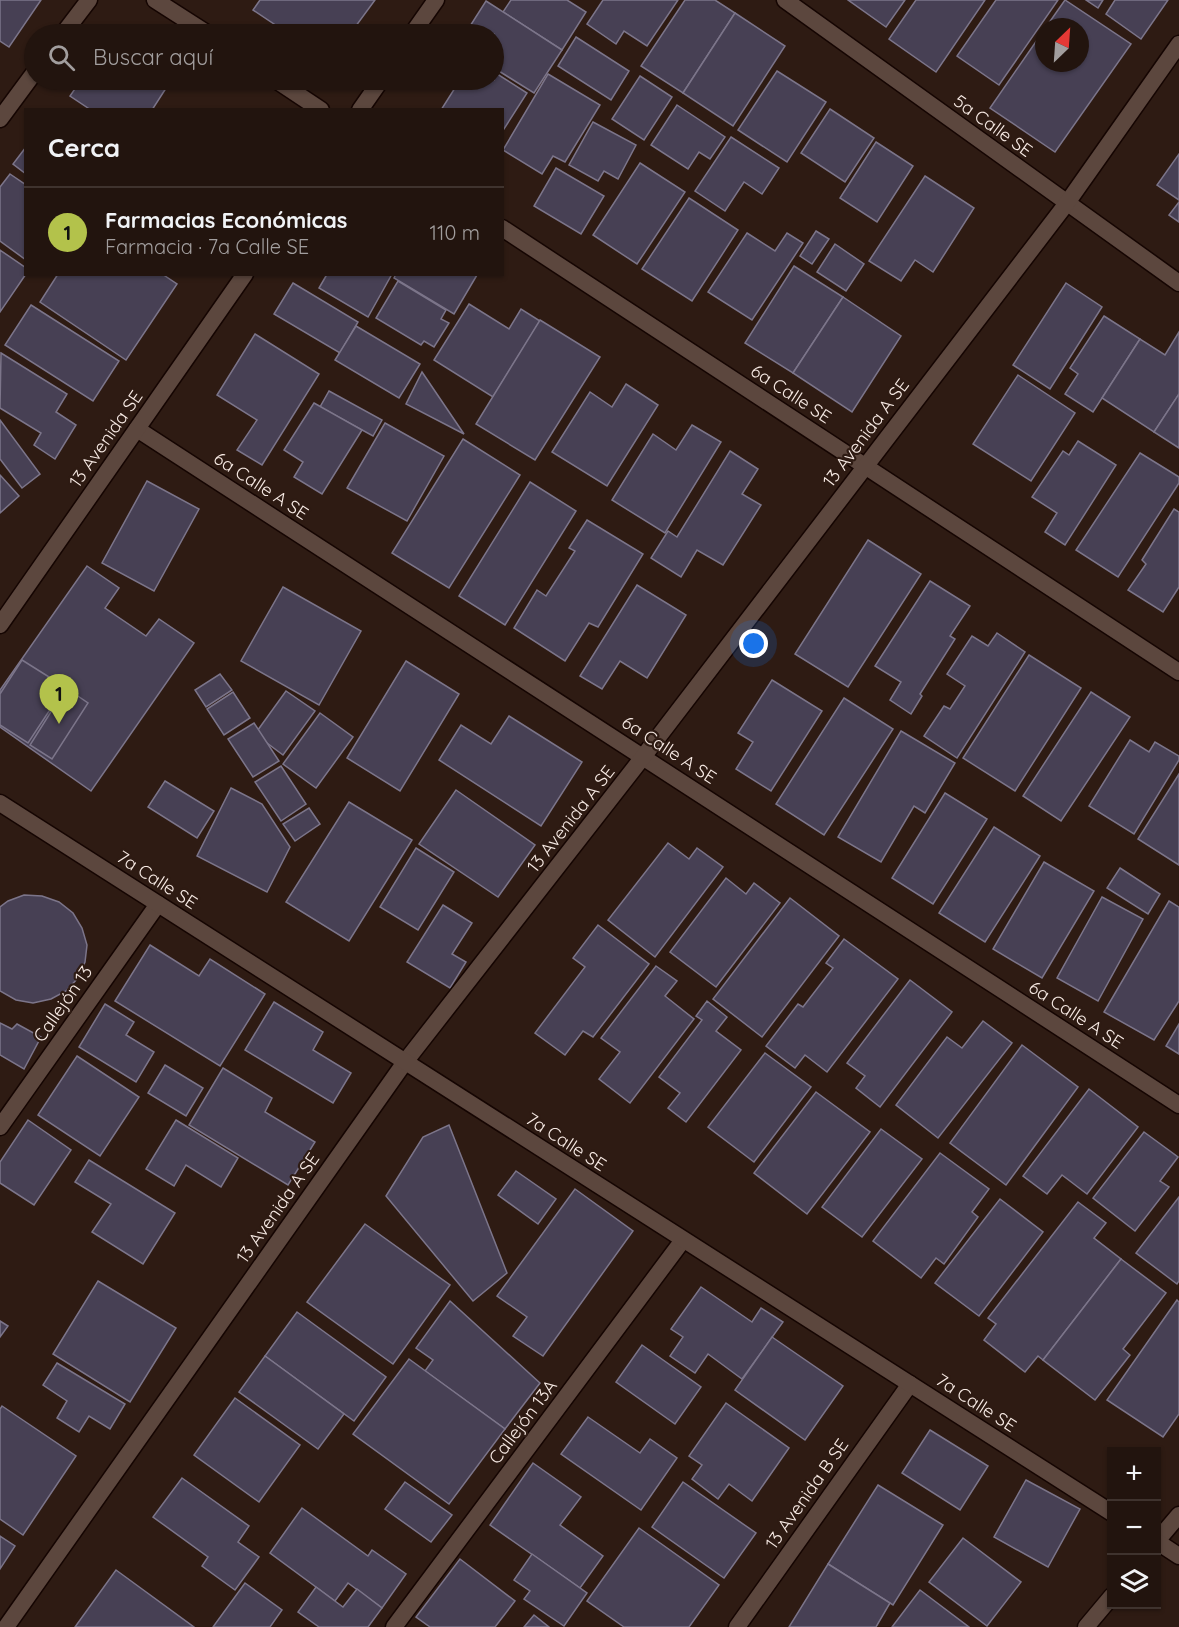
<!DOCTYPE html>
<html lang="es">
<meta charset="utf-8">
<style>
body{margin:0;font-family:Quicksand,sans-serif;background:#2e211c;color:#f1f3f6}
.controls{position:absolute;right:18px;bottom:18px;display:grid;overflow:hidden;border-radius:0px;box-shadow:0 2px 4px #0004}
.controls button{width:54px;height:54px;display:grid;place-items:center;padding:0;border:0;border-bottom:2px solid #3f332e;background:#22140e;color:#f1f3f6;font:30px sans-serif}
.compass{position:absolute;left:1035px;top:18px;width:54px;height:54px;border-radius:50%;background:#22140e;box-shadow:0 2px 4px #0004;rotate:25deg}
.you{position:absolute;left:754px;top:644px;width:21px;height:21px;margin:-15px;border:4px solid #fff;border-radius:50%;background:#1a73e8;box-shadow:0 0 0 9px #1a73e833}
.badge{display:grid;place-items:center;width:39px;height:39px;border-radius:50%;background:#b3c24b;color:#111;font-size:20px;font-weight:700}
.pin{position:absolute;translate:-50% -50px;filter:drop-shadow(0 2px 3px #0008)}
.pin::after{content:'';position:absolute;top:32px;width:21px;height:18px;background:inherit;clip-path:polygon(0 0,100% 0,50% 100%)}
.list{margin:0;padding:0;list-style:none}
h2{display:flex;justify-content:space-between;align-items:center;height:78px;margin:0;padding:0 24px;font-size:26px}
h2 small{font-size:20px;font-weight:400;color:#a29e9e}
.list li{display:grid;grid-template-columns:39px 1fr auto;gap:18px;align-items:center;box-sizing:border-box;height:90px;padding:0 24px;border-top:2px solid #3f332e}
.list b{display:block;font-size:22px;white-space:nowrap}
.list p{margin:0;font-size:20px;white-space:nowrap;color:#a29e9e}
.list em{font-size:20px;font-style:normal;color:#a29e9e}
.icon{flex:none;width:33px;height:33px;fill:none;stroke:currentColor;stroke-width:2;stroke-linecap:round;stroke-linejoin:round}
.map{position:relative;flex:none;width:1179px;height:1627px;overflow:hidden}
.search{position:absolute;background:#22140e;box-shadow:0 2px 4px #0004;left:24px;top:24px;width:480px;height:66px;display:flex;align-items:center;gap:15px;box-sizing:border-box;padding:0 21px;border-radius:33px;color:#a29e9e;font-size:22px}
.panel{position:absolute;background:#22140e;box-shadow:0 2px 4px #0004;left:24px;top:108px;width:480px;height:168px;border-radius:0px}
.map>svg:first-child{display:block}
.building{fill:#474054;stroke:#7c758a;stroke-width:1.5}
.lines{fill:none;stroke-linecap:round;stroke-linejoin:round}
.service-casing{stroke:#150502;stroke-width:19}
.minor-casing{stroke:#150502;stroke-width:19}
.tertiary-casing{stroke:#150502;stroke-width:19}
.secondary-casing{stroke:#150502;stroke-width:19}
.service{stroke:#5c473e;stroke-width:16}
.minor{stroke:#5c473e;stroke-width:16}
.tertiary{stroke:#5c473e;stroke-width:16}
.secondary{stroke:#5c473e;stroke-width:16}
.labels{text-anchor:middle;stroke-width:4.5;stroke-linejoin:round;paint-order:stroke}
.street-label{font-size:18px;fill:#f8ebe5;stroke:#2e1b13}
</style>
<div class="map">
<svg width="1179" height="1627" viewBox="0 0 1179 1627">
<rect width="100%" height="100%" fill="#2e1b13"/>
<g class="building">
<path d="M0,0H41L9,47L0,41Z"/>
<path d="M260,0H375L350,34H289L253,10Z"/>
<path d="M511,0H567L586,12L562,50L503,12Z"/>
<path d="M603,0H678L647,46L624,31L616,44L587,24Z"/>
<path d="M685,0H715L735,13L683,93L641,66Z"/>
<path d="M848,0H905L886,27Z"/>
<path d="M916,0H985L936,72L889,39Z"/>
<path d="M996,0H1058L999,85L957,56Z"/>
<path d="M1065,0L1131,44L1055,152L990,108L1044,30V63H1080V27H1046Z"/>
<path d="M1086,0H1103L1098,8Z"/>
<path d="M1115,0H1168L1141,39L1106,14Z"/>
<path d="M486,1L562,50L534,93L494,68V34H465Z"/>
<path d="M735,13L785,46L733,126L683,93Z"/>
<path d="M576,37L629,71L611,100L558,66Z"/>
<path d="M777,71L826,102L787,162L738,130Z"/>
<path d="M494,72L527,93L502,132V110H441L460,80H494Z"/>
<path d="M548,74L600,105L565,162L553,156L542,174L503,150Z"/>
<path d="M640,76L672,97L644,140L612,119Z"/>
<path d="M81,80H166L170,82L152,110H91L70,96Z"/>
<path d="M677,105L725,137L710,159L699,152L688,169L651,145Z"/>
<path d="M830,109L874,138L845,182L801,153Z"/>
<path d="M593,122L636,145L618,179L604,171L598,181L569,165Z"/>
<path d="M731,137L779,168L762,194L744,182L725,211L695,191Z"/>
<path d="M876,142L913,166L877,222L840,198Z"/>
<path d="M26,147V174L13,164Z"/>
<path d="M1179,154V200L1157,185Z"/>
<path d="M640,163L685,192L637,264L593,235Z"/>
<path d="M556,168L604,196L581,234L534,206Z"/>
<path d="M10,174L26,185V260L0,241V187Z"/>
<path d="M925,176L974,208L933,272L915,260L901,281L869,261Z"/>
<path d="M689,198L738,230L692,301L642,269Z"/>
<path d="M1179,202V222L1169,215Z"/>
<path d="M816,231L829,239L812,264L800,256Z"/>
<path d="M747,233L775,251L787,233L803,243L752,320L708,292Z"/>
<path d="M835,244L864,264L846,291L817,272Z"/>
<path d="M0,250L26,268V274L0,312Z"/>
<path d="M794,266L843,297L793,373L745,343Z"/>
<path d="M58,274H162L177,284L126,360L40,302Z"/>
<path d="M324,274H392L368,317L319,288L326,276Z"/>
<path d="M396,274H475L477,275L454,314L394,278Z"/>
<path d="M398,281L446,310L441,319L449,323L434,347L424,341L421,345L376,318Z"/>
<path d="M293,283L358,322L340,353L274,314Z"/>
<path d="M1066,283L1102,307L1050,389L1013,365Z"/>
<path d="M843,297L901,336L852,412L793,373Z"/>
<path d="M469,304L509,329L521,309L540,321L493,397L434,360Z"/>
<path d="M31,305L119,361L93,401L5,345Z"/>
<path d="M1104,316L1140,339L1093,412L1065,394L1078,374L1070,368Z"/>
<path d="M540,320L600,357L535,460L476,424Z"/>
<path d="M356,326L420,364L399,398L335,360Z"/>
<path d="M1179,332V394L1154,432L1102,398L1140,339L1165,355Z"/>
<path d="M255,334L319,374L262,465L237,450L257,420L217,395Z"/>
<path d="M1,353L67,394L56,412L76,425L55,459L34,445L41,433L0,408Z"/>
<path d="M422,372L464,434L406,404Z"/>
<path d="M1018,375L1075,413L1031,481L973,444Z"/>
<path d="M626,384L658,405L607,486L552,452L590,392L612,407Z"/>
<path d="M329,391L382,420L373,436L320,407Z"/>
<path d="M1179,394V448L1154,432Z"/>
<path d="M314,403L362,430L322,494L294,477L303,462L284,450Z"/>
<path d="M0,420L40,474L22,488L0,459Z"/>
<path d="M385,423L444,456L407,521L347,488Z"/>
<path d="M692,425L721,442L665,533L612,500L653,434L676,450Z"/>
<path d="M463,439L520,475L449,588L392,553Z"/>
<path d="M1078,441L1116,465L1065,545L1045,532L1057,513L1032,497L1063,451L1069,455Z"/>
<path d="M730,451L758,469L742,494L761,505L723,565L697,550L681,577L651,558L668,531L677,537Z"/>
<path d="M1140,453L1179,477V483L1118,577L1076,550Z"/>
<path d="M0,475L19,496L0,513Z"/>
<path d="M147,481L199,509L154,591L102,563Z"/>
<path d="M530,482L576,511L505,625L459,596Z"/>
<path d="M1174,509L1179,512V587L1163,612L1128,590L1146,564L1142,560Z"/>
<path d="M587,520L643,554L598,627L589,623L565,661L514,628L537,590L546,596L575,551L569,548Z"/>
<path d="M868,540L921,574L848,687L795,654Z"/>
<path d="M87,566L119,588L105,608L146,636L159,619L194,643L91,791L0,727V690Z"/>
<path d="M930,581L970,606L950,636L955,639L920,694L922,696L911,714L890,700L901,682L875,666Z"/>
<path d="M637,585L686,615L647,678L620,661L602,689L580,676Z"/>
<path d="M283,587L361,631L319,705L241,661Z"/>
<path d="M997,633L1025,652L957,758L924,736L944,706L950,709L965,686L947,674L972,636L988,646Z"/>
<path d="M1029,655L1081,688L1015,791L963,758Z"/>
<path d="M22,660L65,687L28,743L0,725V694Z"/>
<path d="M406,661L459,694L400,791L347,758Z"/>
<path d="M220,674L232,690L206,707L195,690Z"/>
<path d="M772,680L822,711L771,791L736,769L753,742L738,733Z"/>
<path d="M66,688L88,703L52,759L30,745Z"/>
<path d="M286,691L315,711L283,755L255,734Z"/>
<path d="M233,692L250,718L224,735L207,709Z"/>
<path d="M1091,692L1130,717L1061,821L1023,796Z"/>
<path d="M844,698L893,729L824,835L776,804Z"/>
<path d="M320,713L353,737L316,788L283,764Z"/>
<path d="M509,716L582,762L541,826L439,760L461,725L491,744Z"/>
<path d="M254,723L279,761L253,777L228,739Z"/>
<path d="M901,731L955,763L925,813L914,806L881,862L838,837Z"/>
<path d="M1130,740L1149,752L1155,742L1179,756V760L1134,834L1089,806Z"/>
<path d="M281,766L306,804L281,821L255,782Z"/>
<path d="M1179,774V865L1138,839Z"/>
<path d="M165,781L214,811L197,838L148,807Z"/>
<path d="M231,788L262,804L290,847L267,892L197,856Z"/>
<path d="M456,790L535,845L498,897L419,844Z"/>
<path d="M945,793L987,819L933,904L892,878Z"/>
<path d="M349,802L412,840L349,941L286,902Z"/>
<path d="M309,808L320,824L295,841L283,824Z"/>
<path d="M994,827L1040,856L985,942L939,913Z"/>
<path d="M668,843L689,859L697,848L723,867L655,957L608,920Z"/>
<path d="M416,848L454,872L418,930L380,907Z"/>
<path d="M1044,862L1094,891L1042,978L993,949Z"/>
<path d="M1120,868L1160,894L1148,914L1107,888Z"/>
<path d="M726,878L746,894L754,883L780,903L716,987L670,952Z"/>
<path d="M24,895L42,896L59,902L73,913L82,928L87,945L85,962L78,978L66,991L51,999L33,1003L16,1000L0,991V907L8,901Z"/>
<path d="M1102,897L1143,919L1098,1001L1057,978Z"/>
<path d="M790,898L839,936L762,1037L713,999Z"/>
<path d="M1169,901L1179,907V1001L1154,1040L1104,1012Z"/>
<path d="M443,905L472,923L452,954L466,962L450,988L407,962Z"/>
<path d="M598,925L649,964L593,1037L583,1031L565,1055L535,1033L585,967L573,958Z"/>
<path d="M844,939L898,979L827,1072L805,1055L795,1068L766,1046L798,1004L803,1007L833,968L826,963Z"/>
<path d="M150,945L199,976L210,959L265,994L220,1066L115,1001Z"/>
<path d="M656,966L677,981L665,996L694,1019L630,1103L599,1079L620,1052L601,1038Z"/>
<path d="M910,980L952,1012L880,1107L856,1088L865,1076L847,1063Z"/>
<path d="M707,1001L727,1017L716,1031L741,1050L686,1122L668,1108L680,1093L659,1077L702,1020L696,1016Z"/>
<path d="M274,1002L323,1032L313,1050L351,1073L333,1103L245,1050Z"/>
<path d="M105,1004L134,1022L126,1035L154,1052L136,1082L79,1047Z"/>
<path d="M983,1021L1012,1043L938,1138L896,1105L947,1037L962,1048Z"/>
<path d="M0,1023L12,1029L17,1024L41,1037L24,1069L0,1055Z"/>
<path d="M1179,1024V1054L1166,1046Z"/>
<path d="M1022,1045L1078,1087L1006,1185L950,1143Z"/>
<path d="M765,1053L811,1087L754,1162L708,1127Z"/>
<path d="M77,1056L139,1097L100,1156L38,1115Z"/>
<path d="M165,1065L203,1088L186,1116L148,1093Z"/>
<path d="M223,1068L272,1098L265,1112L315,1142L288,1185L189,1125Z"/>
<path d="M1089,1089L1138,1127L1087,1194L1062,1175L1047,1194L1023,1176Z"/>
<path d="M816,1092L870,1132L807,1214L754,1173Z"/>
<path d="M28,1120L71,1150L34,1205L0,1183V1162Z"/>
<path d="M176,1120L238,1158L221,1187L186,1165L174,1186L146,1169Z"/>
<path d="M449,1125L507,1273L473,1301L386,1196L423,1137Z"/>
<path d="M881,1129L922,1159L862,1237L822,1207Z"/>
<path d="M1144,1132L1178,1157L1160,1181L1169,1187L1135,1231L1093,1198Z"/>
<path d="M940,1153L989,1189L972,1212L978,1217L944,1264L936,1258L921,1278L873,1241Z"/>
<path d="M89,1160L175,1213L143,1264L92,1232L111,1204L75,1182Z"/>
<path d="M516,1171L556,1199L538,1224L498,1195Z"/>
<path d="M575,1189L633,1231L543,1356L513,1336L527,1317L497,1296Z"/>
<path d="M1179,1197V1281L1177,1284L1136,1253Z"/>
<path d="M1000,1199L1043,1232L979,1316L935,1283Z"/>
<path d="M1078,1202L1106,1223L1094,1238L1121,1259L1043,1360L1038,1356L1025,1372L984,1340L996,1324L988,1318Z"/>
<path d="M365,1224L450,1285L393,1364L307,1302Z"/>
<path d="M1121,1259L1166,1293L1123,1349L1130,1355L1095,1400L1043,1360Z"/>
<path d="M98,1281L176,1328L130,1402L53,1354Z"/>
<path d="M701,1287L752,1322L761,1308L783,1322L742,1379L708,1354L695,1373L670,1356L683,1337L671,1329Z"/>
<path d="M1177,1300L1179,1302V1414L1163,1437L1107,1400Z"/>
<path d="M450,1301L540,1383L505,1429L425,1371L433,1360L416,1348Z"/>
<path d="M297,1312L386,1377L354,1421L265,1356Z"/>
<path d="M0,1321L8,1326L0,1337Z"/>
<path d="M772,1337L843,1386L805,1440L735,1390Z"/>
<path d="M642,1345L701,1387L675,1424L616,1382Z"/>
<path d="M265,1356L344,1414L318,1449L239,1392Z"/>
<path d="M409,1359L505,1429L449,1504L353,1434Z"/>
<path d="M57,1363L125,1404L110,1429L89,1416L79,1432L57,1418L67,1401L43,1385Z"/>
<path d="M235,1398L300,1445L259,1502L194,1455Z"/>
<path d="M726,1403L789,1448L752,1501L729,1484L718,1499L692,1479L702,1465L689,1456Z"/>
<path d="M2,1406L76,1456L23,1535L0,1519V1409Z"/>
<path d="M588,1417L640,1453L650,1439L677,1458L641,1510L561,1454Z"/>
<path d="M930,1430L988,1466L960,1510L902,1473Z"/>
<path d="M533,1463L581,1497L560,1525L603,1556L580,1588L490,1525Z"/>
<path d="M182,1478L249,1526L238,1542L259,1557L235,1590L202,1566L208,1557L153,1517Z"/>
<path d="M1026,1480L1080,1509L1048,1567L994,1537Z"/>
<path d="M405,1482L452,1515L431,1542L385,1509Z"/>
<path d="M683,1482L756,1533L724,1578L652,1527Z"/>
<path d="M878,1485L943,1525L893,1605L828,1564Z"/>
<path d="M302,1508L368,1556L372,1550L406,1574L382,1608L348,1583L335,1601L270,1553Z"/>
<path d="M639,1528L719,1585L689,1627H624L587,1601Z"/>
<path d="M0,1536L15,1546L0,1569Z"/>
<path d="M963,1538L1021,1582L987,1626L929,1582Z"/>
<path d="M532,1554L587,1593L564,1626L524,1599L530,1591L514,1580Z"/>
<path d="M460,1559L515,1601L495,1627H430L416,1617Z"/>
<path d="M828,1564L890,1603L876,1627H789Z"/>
<path d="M116,1570L194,1627H75Z"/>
<path d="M245,1583L282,1610L270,1627H213Z"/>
<path d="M316,1587L343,1607L357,1589L382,1608L368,1627H319L298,1612Z"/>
<path d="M920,1590L969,1627H892Z"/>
<path d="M534,1615L549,1627H524Z"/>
</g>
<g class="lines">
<g class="service-casing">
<g id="service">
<path d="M63,34L89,0"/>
<path d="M0,119L34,73"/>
<path d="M0,1127L158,904"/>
<path d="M394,1627L683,1240"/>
</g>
</g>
<g class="minor-casing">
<g id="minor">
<path d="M155,0L208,34"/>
<path d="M785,0L1179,283"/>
<path d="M412,34L436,0"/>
<path d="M276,80L321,110"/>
<path d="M360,110L381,80"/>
<path d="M502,228L1179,672"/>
<path d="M137,429L1179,1105"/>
<path d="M0,625L245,274"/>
<path d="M6,1627L405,1062L643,757L1067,203L1179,44"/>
<path d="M737,1627L910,1384"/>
</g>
</g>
<g class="tertiary-casing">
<g id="tertiary">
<path d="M1156,1542L1179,1515"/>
<path d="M1086,1627L1112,1596"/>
</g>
</g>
<g class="secondary-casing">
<g id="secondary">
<path d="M0,803L1112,1513"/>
<path d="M1156,1541L1179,1556"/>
</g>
</g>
<use href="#service" class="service"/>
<use href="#minor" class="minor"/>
<use href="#tertiary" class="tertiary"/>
<use href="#secondary" class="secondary"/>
</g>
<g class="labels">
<g class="street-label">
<text transform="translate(993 126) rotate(36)" y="6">5a Calle SE</text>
<text transform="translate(791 394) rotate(33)" y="6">6a Calle SE</text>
<text transform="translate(866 433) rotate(-53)" y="6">13 Avenida A SE</text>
<text transform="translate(106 439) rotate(-55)" y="6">13 Avenida SE</text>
<text transform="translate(261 486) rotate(33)" y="6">6a Calle A SE</text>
<text transform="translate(669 750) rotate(33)" y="6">6a Calle A SE</text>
<text transform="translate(571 819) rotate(-52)" y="6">13 Avenida A SE</text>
<text transform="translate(157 880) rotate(33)" y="6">7a Calle SE</text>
<text transform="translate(63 1004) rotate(-55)" y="6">Callejón 13</text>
<text transform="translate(1076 1015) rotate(33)" y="6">6a Calle A SE</text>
<text transform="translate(566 1142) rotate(33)" y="6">7a Calle SE</text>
<text transform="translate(278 1208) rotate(-55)" y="6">13 Avenida A SE</text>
<text transform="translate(976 1403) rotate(33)" y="6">7a Calle SE</text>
<text transform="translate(523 1422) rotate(-53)" y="6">Callejón 13A</text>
<text transform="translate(807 1494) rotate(-55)" y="6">13 Avenida B SE</text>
</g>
</g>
</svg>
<div class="controls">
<button>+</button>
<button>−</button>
<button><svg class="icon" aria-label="layers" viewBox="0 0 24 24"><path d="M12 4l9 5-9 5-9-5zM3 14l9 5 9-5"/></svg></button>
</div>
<svg class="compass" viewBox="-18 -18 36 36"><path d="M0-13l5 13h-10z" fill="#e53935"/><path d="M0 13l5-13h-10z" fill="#a29e9e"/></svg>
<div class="you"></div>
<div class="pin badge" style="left:59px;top:724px">1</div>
<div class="search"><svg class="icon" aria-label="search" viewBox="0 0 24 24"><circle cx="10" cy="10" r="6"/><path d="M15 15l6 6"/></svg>Buscar aquí</div>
<section class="panel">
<h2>Cerca<small></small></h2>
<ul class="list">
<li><span class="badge">1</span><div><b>Farmacias Económicas</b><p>Farmacia · 7a Calle SE</p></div><em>110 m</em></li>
</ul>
</section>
</div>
